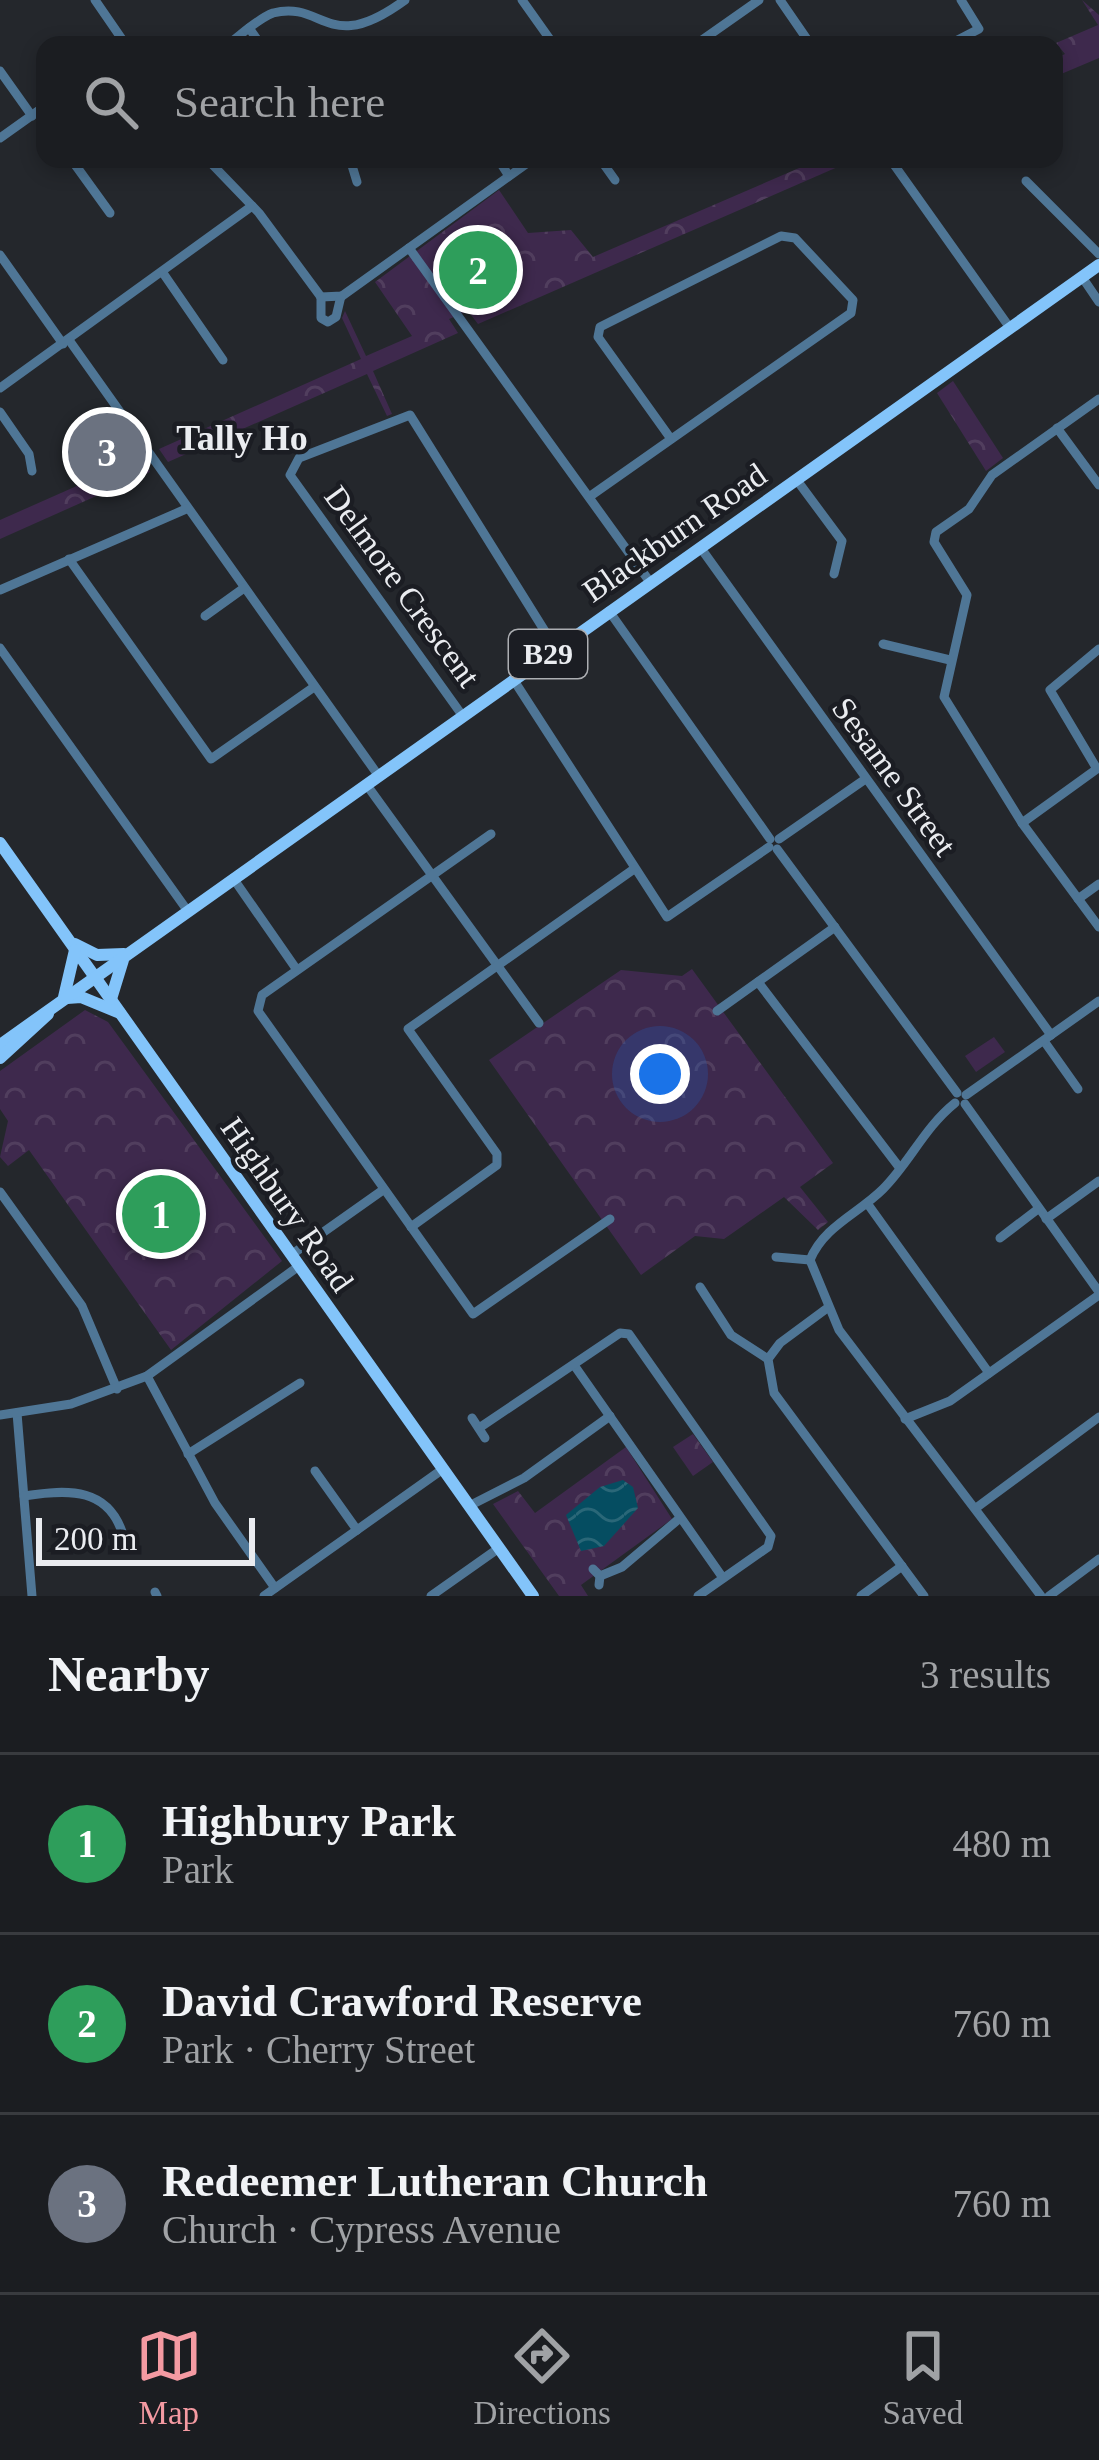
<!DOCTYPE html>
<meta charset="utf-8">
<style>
body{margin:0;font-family:Georgia,serif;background:#282a2e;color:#f1f3f6}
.scale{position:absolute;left:36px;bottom:30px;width:219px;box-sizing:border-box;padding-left:12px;border:6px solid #eaecf0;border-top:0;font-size:33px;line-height:42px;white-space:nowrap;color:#eaecf0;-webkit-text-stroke:9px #1b1d23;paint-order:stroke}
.you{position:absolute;left:660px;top:1074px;width:42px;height:42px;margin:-30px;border:9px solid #fff;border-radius:50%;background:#1a73e8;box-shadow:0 0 0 18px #1a73e833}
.badge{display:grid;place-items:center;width:78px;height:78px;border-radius:50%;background:#f49aa2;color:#fff;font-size:39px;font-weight:700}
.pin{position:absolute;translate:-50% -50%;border:6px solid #fff;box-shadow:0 3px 12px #0006}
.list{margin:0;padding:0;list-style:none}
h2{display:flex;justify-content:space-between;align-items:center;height:156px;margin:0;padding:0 48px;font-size:51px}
h2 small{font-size:39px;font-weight:400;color:#a0a2a5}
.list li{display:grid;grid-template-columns:78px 1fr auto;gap:36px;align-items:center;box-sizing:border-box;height:180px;padding:0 48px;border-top:3px solid #393b3f}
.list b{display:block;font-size:45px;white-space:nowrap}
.list p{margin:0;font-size:39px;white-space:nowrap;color:#a0a2a5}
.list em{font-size:39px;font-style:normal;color:#a0a2a5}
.icon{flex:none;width:66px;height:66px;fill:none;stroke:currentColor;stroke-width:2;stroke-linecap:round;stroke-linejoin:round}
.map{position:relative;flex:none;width:1099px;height:1596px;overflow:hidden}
.search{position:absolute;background:#1b1d21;box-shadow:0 6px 18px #0003;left:36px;right:36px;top:36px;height:132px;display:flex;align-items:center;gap:30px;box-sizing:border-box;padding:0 42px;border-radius:24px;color:#a0a2a5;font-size:45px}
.sheet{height:696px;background:#1b1d21}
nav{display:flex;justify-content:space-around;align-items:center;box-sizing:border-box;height:168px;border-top:3px solid #393b3f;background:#1b1d21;font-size:33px;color:#a0a2a5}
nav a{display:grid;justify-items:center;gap:6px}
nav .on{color:#f49aa2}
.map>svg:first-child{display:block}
.grass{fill:#3e294d}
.park{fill:url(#park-crowns)}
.water{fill:url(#water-waves)}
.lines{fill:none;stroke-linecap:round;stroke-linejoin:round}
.minor{stroke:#4f7696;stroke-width:9}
.major{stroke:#83c4fa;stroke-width:12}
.labels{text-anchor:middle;stroke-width:9;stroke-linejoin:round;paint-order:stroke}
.shield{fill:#1b1d23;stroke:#acaeb2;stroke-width:3}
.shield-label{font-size:30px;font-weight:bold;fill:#eaecf0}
.street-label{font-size:33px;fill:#eaecf0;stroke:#1b1d23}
.neighbourhood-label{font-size:36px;font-weight:bold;fill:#eaecf0;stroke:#1b1d23}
</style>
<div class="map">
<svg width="1099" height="1596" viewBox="0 0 1099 1596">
<defs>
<pattern id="park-crowns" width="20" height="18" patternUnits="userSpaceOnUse" patternTransform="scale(3)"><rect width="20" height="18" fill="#3e294d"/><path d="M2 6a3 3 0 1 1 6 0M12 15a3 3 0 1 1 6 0" fill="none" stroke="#513e5e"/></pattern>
<pattern id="water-waves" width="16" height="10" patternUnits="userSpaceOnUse" patternTransform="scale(3)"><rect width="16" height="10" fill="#054d61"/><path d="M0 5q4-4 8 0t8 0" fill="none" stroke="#2a6778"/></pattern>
</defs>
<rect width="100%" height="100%" fill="#24272c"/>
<path class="grass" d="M994,1037L1005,1052L976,1072L965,1056Z"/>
<g class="park">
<path d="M1082,0L1099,15V58L1054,77V59L1065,54L1056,43L1098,25Z"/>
<path d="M820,159H856L478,324L468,311L449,319L458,333L373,371L392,414L387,416L367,374L168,462L159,449L361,359L342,318L345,311L366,356L412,336L375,282L499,190L528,233L571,230L593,257Z"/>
<path d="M953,381L1003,458L986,471L937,393Z"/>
<path d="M140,458L150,472L0,539V520Z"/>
<path d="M692,969L833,1163L800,1187L828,1222L818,1230L784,1197L724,1239L695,1236L641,1275L489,1060L621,970L682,976Z"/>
<path d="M85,1010L108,1022L282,1261L171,1350L29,1150L8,1166L0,1157L8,1121L0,1109V1071Z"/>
<path d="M693,1434L713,1462L693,1476L673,1447Z"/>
<path d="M626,1447L672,1519L581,1585L588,1596H559L493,1504L518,1491L535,1513Z"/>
</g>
<path class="water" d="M623,1480L633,1487L638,1508L604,1546L581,1551L566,1515L600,1487Z"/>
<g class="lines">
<g class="minor">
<path d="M95,0L126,45"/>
<path d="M522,0L554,45"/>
<path d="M780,0L811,45"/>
<path d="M249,28L261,45"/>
<path d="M227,45C241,35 257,19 273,13C325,0 327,57 405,0"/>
<path d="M695,45L759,0"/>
<path d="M948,45L979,29L961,0"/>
<path d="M0,71L32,116"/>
<path d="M0,138L45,106"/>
<path d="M71,159L110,213"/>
<path d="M207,159L259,213L321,297"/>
<path d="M350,159L357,182"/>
<path d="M498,159L509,176"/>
<path d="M600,159L615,180"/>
<path d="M890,159L1010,328"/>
<path d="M1026,181L1099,254"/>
<path d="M409,248L650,582"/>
<path d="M0,255L63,344"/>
<path d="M163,273L223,360"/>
<path d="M1082,277L1099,302"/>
<path d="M321,297L342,296L533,159"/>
<path d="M321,297V318L328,322L336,317L341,296"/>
<path d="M69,340L378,775"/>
<path d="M0,388L252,206"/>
<path d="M1099,399L992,475L969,509L936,532L934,542L967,595L944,697L1022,823L1099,927"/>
<path d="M0,412L29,454L32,471"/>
<path d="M1057,428L1099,485"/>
<path d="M796,479L842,541L834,574"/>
<path d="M589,497L851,313L853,300L795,238L781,236L600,327L598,337L671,439"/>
<path d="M700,547L1051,1035"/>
<path d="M69,559L211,759L314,687"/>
<path d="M0,590L186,509"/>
<path d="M609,611L770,839"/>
<path d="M205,616L244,588"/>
<path d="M883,644L950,660"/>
<path d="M0,648L187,910"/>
<path d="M513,679L667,917L769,847"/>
<path d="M462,715L290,475L299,458L410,415L556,649"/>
<path d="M366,784L539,1023"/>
<path d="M1022,823L1097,769L1050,690L1099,649"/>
<path d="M491,834L262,995L258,1011L473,1314L610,1219"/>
<path d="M779,839L864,780"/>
<path d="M777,849L957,1093"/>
<path d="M233,878L297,970"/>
<path d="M1078,899L1099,884"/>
<path d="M758,982L899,1167"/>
<path d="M717,1011L835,927"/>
<path d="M1044,1041L1078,1089"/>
<path d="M966,1095L1099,1001"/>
<path d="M965,1104L1099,1292"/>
<path d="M0,1192L82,1306L117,1389"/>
<path d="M867,1203L989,1373"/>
<path d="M1046,1219L1099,1181"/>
<path d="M411,1227L497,1165V1154L408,1029L634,869"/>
<path d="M1000,1238L1038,1209"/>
<path d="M291,1255L383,1190"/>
<path d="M776,1257L810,1260"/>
<path d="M810,1260L839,1330L1041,1596"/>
<path d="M810,1260C824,1226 858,1214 883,1189C910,1162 924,1128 955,1103"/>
<path d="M700,1287L731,1335L768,1359"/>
<path d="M826,1309L780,1343L768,1359L774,1393L924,1596"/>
<path d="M574,1365L723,1578"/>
<path d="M147,1376L215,1503L275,1588"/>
<path d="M17,1413L32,1596"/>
<path d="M0,1415L71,1404L147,1376L299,1266"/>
<path d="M472,1418L485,1438"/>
<path d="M905,1419L950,1401L1099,1295"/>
<path d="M482,1426L620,1333L629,1334L771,1536L768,1547L698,1596"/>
<path d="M188,1454L300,1383"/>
<path d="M315,1471L357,1530"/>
<path d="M24,1496C69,1489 110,1487 124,1538"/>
<path d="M469,1506L524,1478L610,1416"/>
<path d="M976,1508L1099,1417"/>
<path d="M593,1569L600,1576L599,1585"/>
<path d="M600,1576L622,1567L680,1518"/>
<path d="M155,1592L157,1596"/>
<path d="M264,1596L443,1469"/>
<path d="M431,1596L499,1548"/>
<path d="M861,1596L902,1566"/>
<path d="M1049,1596L1099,1559"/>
</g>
<g class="major">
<path d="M0,843L533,1596"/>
<path d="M75,944L97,955L124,954"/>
<path d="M64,997L75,950"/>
<path d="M67,998L81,997L120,1013"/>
<path d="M111,999L123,960"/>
<path d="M0,1045L1099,265"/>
<path d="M0,1058L48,1014"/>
</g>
</g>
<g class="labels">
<rect class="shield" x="509" y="630" width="78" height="48" rx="9"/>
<g class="shield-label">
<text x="548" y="664">B29</text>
</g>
<g class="street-label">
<text transform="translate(674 532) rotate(-35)" y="12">Blackburn Road</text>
<text transform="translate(403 586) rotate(54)" y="12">Delmore Crescent</text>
<text transform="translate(895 776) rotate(54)" y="12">Sesame Street</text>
<text transform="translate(288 1204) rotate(55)" y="12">Highbury Road</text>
</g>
<g class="neighbourhood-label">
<text x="242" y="450">Tally Ho</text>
</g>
</g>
</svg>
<div class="scale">200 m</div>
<div class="you"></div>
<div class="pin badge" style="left:161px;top:1214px;background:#2e9e5b">1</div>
<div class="pin badge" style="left:478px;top:270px;background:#2e9e5b">2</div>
<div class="pin badge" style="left:107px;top:452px;background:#6b7280">3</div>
<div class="search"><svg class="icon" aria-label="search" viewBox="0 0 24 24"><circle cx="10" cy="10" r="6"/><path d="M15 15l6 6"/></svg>Search here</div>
</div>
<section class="sheet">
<h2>Nearby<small>3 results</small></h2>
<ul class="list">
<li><span class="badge" style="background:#2e9e5b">1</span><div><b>Highbury Park</b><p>Park</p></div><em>480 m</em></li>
<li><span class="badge" style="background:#2e9e5b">2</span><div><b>David Crawford Reserve</b><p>Park · Cherry Street</p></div><em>760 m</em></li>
<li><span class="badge" style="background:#6b7280">3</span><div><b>Redeemer Lutheran Church</b><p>Church · Cypress Avenue</p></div><em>760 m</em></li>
</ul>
</section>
<nav>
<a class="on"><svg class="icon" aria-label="map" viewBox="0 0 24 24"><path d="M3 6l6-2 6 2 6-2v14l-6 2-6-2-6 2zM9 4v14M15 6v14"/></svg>Map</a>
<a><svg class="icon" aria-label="directions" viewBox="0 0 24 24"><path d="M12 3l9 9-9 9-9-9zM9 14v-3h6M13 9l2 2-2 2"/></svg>Directions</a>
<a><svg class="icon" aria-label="saved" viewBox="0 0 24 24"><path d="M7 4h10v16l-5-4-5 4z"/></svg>Saved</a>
</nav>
